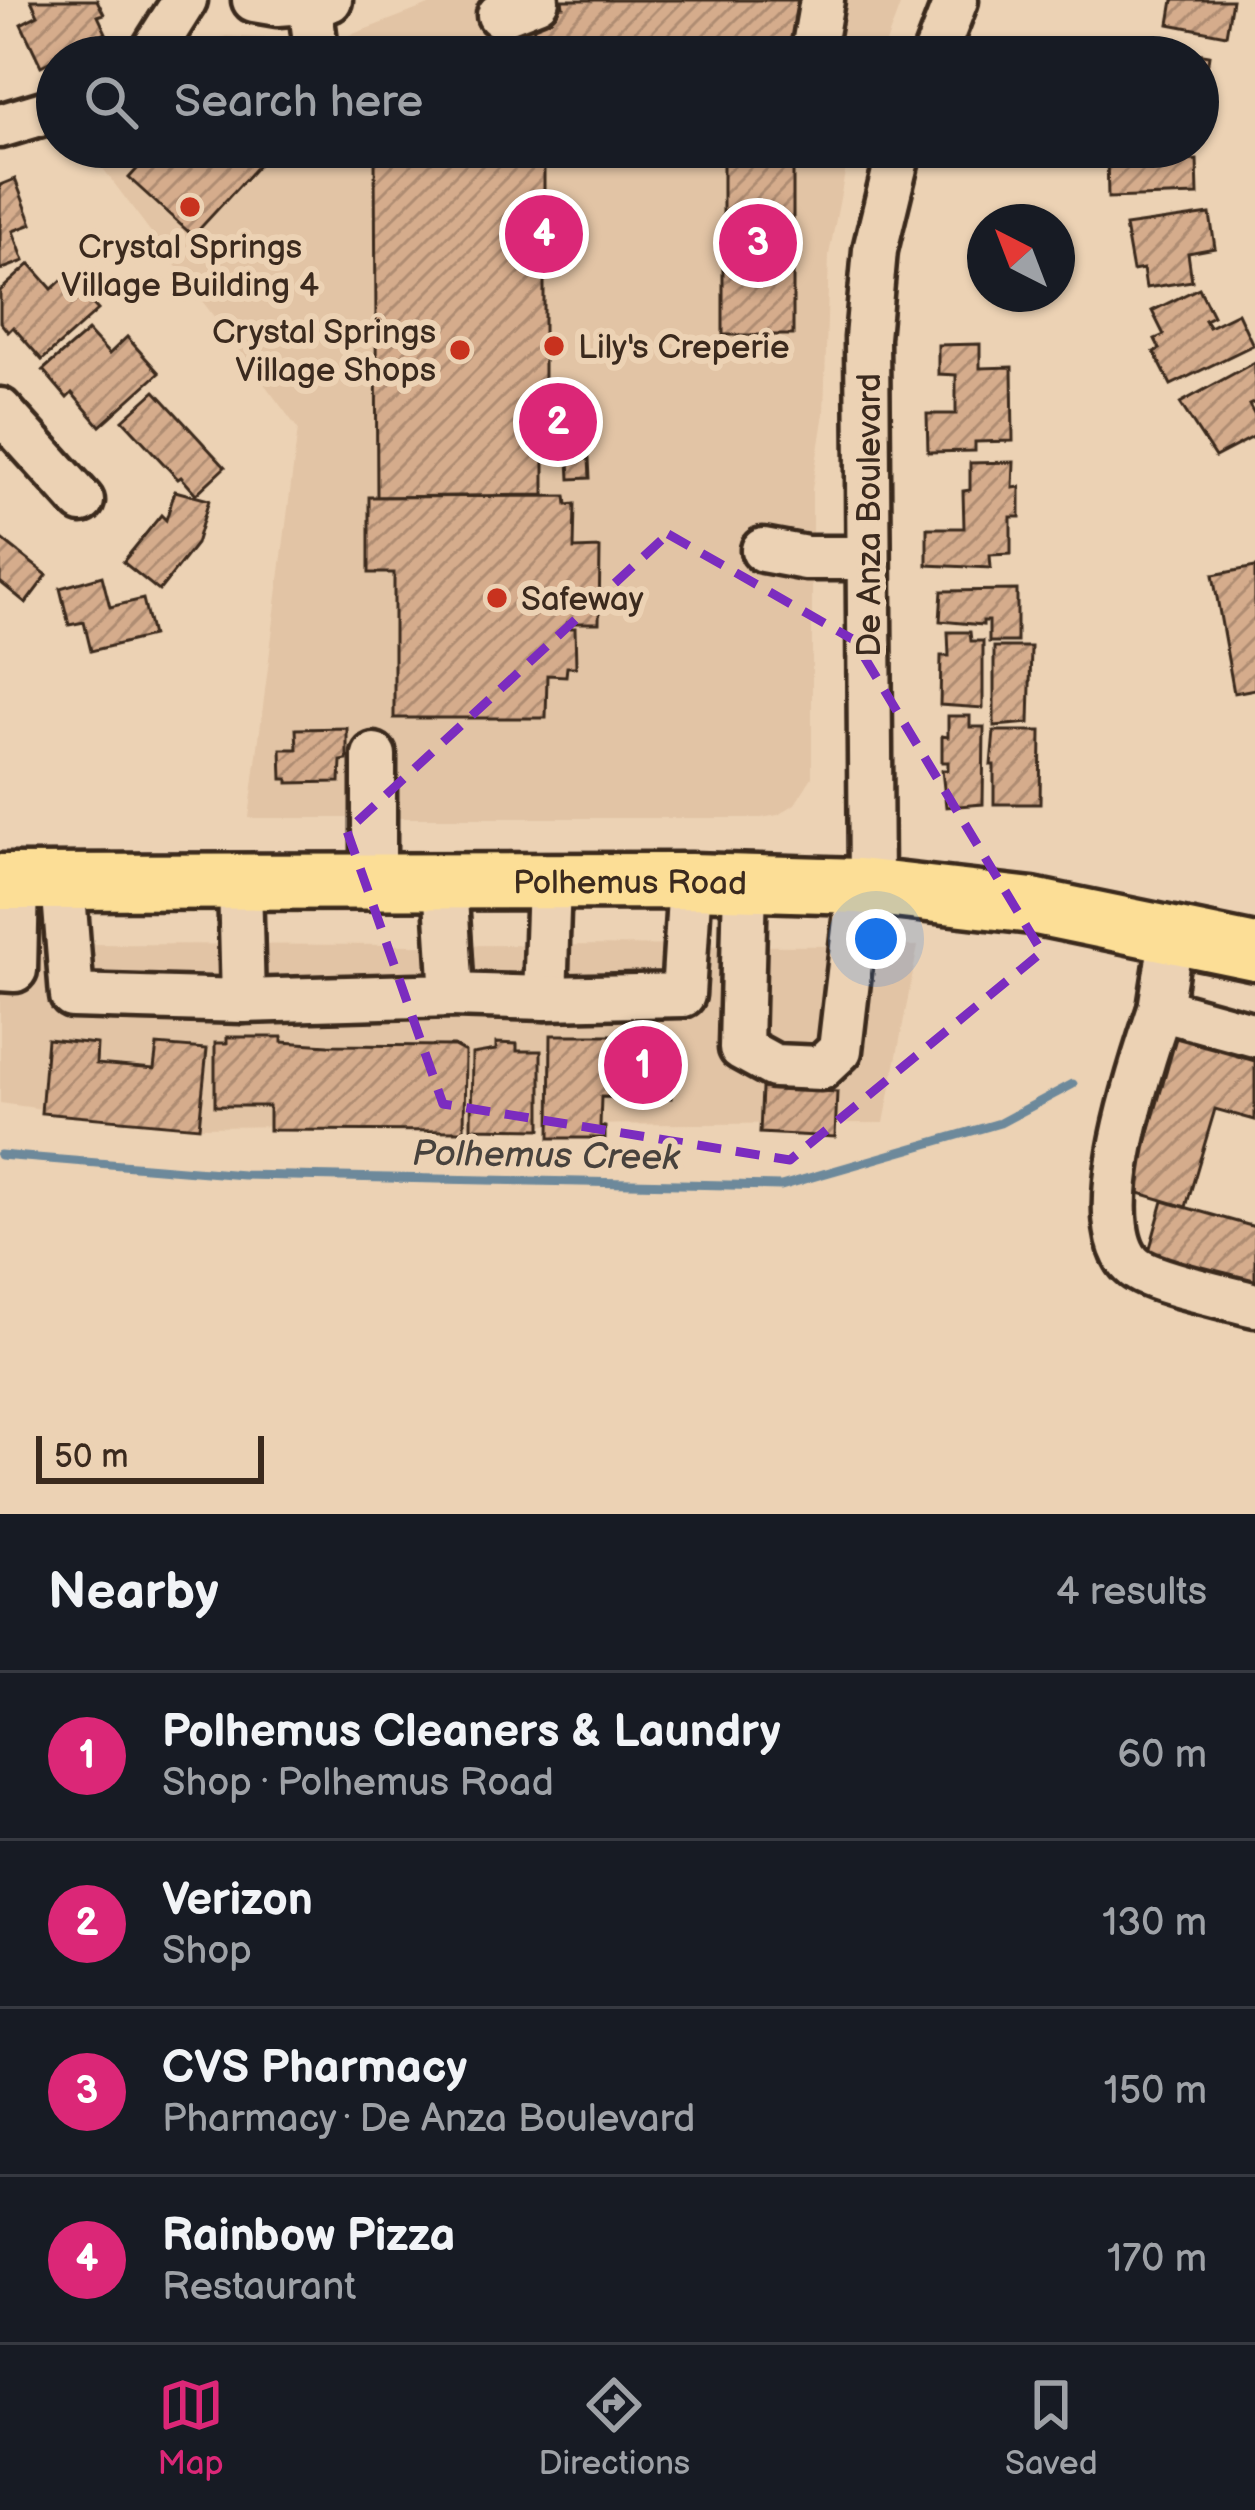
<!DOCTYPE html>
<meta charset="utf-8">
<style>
body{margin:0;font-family:"Balsamiq Sans",sans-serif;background:#242831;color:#f1f3f6}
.compass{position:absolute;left:967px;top:204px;width:108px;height:108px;border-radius:50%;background:#171b24;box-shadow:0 3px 9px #0004;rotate:318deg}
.scale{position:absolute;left:36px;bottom:30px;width:228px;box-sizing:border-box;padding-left:12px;border:6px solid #3b2a1e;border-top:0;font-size:33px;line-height:42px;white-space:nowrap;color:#3b2a1e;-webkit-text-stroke:9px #ecd2b4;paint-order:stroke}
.you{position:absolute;left:876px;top:939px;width:42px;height:42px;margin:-30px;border:9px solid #fff;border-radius:50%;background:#1a73e8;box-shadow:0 0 0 18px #1a73e833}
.badge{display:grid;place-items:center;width:78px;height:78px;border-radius:50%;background:#db2777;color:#fff;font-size:39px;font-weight:700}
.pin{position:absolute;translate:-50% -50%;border:6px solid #fff;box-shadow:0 3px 12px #0006}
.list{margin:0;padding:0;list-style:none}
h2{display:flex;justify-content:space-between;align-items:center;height:156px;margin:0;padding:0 48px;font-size:51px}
h2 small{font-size:39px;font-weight:400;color:#9ea1a6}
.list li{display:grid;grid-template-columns:78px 1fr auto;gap:36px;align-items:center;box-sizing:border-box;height:168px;padding:0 48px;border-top:3px solid #363941}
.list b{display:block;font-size:45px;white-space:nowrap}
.list p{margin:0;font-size:39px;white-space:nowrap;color:#9ea1a6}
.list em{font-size:39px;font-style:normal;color:#9ea1a6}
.icon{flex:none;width:66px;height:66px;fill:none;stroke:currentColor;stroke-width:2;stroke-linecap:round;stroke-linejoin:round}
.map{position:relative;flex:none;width:1255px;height:1514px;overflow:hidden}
.search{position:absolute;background:#171b24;box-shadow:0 3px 9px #0004;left:36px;right:36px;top:36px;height:132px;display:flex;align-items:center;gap:30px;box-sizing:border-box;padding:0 42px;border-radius:66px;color:#9ea1a6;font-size:45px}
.sheet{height:828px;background:#171b24}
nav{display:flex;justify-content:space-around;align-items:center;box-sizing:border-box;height:168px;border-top:3px solid #363941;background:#171b24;font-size:33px;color:#9ea1a6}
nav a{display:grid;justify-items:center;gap:6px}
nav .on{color:#db2777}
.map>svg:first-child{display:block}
.built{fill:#e2c4a5}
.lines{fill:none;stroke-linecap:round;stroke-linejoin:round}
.stream{stroke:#6d899b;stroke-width:9}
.building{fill:url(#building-hatch);stroke:#3b2a1e;stroke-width:3}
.minor-casing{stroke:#3b2a1e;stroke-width:51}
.major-casing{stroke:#3b2a1e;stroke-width:63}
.minor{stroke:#ecd2b4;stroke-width:42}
.major{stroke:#fcde96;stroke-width:54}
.marked{fill:none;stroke:#7b2cbf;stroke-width:9;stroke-dasharray:24 15;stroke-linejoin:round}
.poi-dot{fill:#c8321e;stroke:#ecd2b4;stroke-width:4.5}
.labels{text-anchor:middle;stroke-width:12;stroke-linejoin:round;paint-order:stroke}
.poi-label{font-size:33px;fill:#3b2a1e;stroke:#ecd2b4;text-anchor:start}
.street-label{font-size:33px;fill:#3b2a1e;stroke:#ecd2b4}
.water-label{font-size:36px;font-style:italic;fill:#48423d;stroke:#ecd2b4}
</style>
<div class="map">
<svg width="1255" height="1514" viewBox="0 0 1255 1514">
<defs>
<pattern id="building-hatch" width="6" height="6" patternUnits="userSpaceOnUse" patternTransform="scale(3)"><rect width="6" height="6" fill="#d5ac8c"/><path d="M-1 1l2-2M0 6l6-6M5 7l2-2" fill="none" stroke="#ae8c72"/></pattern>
</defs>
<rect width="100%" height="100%" fill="#ecd2b4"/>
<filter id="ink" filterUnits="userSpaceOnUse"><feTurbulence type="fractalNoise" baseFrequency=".00833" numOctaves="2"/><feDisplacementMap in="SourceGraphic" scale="24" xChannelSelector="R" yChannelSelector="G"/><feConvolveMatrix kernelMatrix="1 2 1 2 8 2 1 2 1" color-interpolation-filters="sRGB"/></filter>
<g filter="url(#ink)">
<g class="built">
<path d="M442,0H902L881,57H190L207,42L226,36L315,41L348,36Z"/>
<path d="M87,147H850L829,255L824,413L812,489V777L795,804L778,815L761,818H249L298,429Z"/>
<path d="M0,944L918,946L884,1123L172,1127L0,1103Z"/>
</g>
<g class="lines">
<path class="stream" d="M0,1155L243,1175L781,1186L1000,1123L1073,1084"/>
</g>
<g class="building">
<path d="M31,0H97L104,14L98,16L106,33L41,66L21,24L38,15Z"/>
<path d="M562,0H805V57H563V39H534L533,7L563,6Z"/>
<path d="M1173,0H1232L1226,35L1169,24Z"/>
<path d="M1124,41L1209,55L1204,89L1198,88V57H1122Z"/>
<path d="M157,147H275L193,236L129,178Z"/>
<path d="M1110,147H1173L1166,162L1197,160L1198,195L1108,198L1107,154H1111Z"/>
<rect x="723" y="151" width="70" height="184"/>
<path d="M375,154H544V495L377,497Z"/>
<path d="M15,179L32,224L13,231L24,261L0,270V185Z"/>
<path d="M1210,214L1215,248L1188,253L1192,281L1146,288L1143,269L1133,271L1125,226Z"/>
<path d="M30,264L52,289L66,276L98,310L42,360L13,327L8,332L0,322V291Z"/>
<path d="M1199,288L1213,316L1205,320L1209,327L1238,313L1253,345L1171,385L1154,352L1160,349L1155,339L1164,335L1152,311Z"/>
<path d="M88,331L109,354L127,337L159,373L100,426L72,393L67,398L43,370Z"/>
<path d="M980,344V368L1012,367L1013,441L975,442V451L928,452L927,414H956V375L938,374V345Z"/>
<path d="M1255,362V402L1249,405L1255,416V436L1215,457L1180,403Z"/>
<path d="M155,391L225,467L196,494L181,477L178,479L123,420Z"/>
<path d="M569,459H589L590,478L570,479Z"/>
<path d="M1014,462L1013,488L1020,487V517H1011V554L990,555L991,568L927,565V528H964L963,491L970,490V463Z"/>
<path d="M175,491L209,500L196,544L159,591L123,562L161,515L166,520Z"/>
<path d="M566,496L567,505L575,504L574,549L600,548L599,623H567L566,628H575L576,667H567L566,676L547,675L546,718H394V573H369V497Z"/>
<path d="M0,538L47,575L26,603L0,582Z"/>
<path d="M1255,567V689L1234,693L1213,575Z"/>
<path d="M102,576L110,607L143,599L152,636L91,651L84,622L69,625L60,588Z"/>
<path d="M1017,590V642H989V621H983V625L940,621L942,591Z"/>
<path d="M948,632H970L971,641H983V708L940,705L941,656H949Z"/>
<path d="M994,647H1031L1029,723L994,726Z"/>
<path d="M948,716H970V727H984L983,804L946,807L942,770H948V762H942V736L948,737Z"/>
<path d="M347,728V760L341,761L340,782L288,783V779H282L281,749H297L296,729Z"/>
<path d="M994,731H1041L1040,804H994V765H991Z"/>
<path d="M1178,1031L1232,1047L1230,1054L1255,1061V1120L1215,1109L1186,1207L1132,1191Z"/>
<path d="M551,1035H672L671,1098L601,1097L600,1126L605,1127V1138H550Z"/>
<path d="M227,1037H282V1042L329,1045L454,1046L465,1052L464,1131L269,1130V1106H215V1043H227Z"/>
<path d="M47,1039L97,1044L96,1064L154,1069L157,1045L207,1049L199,1127L41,1113Z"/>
<path d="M496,1043L517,1044V1051H541V1129L471,1128L472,1054L496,1050Z"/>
<path d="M762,1088L837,1092L835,1137L760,1133Z"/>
<path d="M1163,1201L1255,1227V1285L1148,1255Z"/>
</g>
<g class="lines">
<g class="minor-casing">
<g id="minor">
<path d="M254,0L278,4L330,0"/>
<path d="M310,3L317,57"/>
<path d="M499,15L537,0"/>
<path d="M149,57L185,0"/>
<path d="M812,57L822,0"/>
<path d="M934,57L956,0"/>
<path d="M0,126L57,109"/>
<path d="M0,410L82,501"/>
<path d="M763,550L806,558H867"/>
<path d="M374,755V882"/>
<path d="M63,882L72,996L243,1001L240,882"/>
<path d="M745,882L741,1048L774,1066L821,1068L840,1050L859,886"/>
<path d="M871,887L867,338L875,250L900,147"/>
<path d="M1172,933L1160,1009L1255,1035"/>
<path d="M0,969L15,970L17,882"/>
<path d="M452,995L545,998L549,882"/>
<path d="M545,998L683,995L690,881"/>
<path d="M243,1001L452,995L445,882"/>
<path d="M1160,1009C1143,1060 1080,1238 1140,1271C1163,1284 1226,1297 1255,1305"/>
</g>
</g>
<g class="major-casing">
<g id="major">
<path id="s1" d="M0,882L690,881L859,886L1032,906L1255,952"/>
</g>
</g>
<use href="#minor" class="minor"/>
<use href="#major" class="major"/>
</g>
</g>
<path class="marked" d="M668,534L854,640L1042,952L790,1160L443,1104L347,831Z"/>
<g class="poi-dot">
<circle cx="190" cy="207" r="12"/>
<circle cx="554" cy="346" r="12"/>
<circle cx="460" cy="350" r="12"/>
<circle cx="497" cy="598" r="12"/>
</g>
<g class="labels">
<g class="poi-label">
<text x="190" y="258" text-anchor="middle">Crystal Springs<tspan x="190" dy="38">Village Building 4</tspan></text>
<text x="436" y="343" text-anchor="end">Crystal Springs<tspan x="436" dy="38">Village Shops</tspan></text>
<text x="578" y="358">Lily's Creperie</text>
<text x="521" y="610">Safeway</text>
</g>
<g class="street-label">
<text transform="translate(868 515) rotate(-90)" y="12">De Anza Boulevard</text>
<text dy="12" stroke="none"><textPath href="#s1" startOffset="630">Polhemus Road</textPath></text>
</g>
<g class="water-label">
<text transform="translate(546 1154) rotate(1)" y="13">Polhemus Creek</text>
</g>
</g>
</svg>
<svg class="compass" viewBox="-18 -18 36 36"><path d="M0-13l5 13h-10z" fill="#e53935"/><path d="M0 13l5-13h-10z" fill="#9ea1a6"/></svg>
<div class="scale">50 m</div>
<div class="you"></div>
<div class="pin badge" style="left:643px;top:1065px">1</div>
<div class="pin badge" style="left:558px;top:422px">2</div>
<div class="pin badge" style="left:758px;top:243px">3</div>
<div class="pin badge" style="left:544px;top:234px">4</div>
<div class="search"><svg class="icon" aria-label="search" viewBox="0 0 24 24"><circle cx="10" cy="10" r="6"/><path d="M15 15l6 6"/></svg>Search here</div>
</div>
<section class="sheet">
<h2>Nearby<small>4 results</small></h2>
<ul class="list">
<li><span class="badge">1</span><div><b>Polhemus Cleaners &amp; Laundry</b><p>Shop · Polhemus Road</p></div><em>60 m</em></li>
<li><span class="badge">2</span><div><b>Verizon</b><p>Shop</p></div><em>130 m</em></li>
<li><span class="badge">3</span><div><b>CVS Pharmacy</b><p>Pharmacy · De Anza Boulevard</p></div><em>150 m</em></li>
<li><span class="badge">4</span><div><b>Rainbow Pizza</b><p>Restaurant</p></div><em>170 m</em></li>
</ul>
</section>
<nav>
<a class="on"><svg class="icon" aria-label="map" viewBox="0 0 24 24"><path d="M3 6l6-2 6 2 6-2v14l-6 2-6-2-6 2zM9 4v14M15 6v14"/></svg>Map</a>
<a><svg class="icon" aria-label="directions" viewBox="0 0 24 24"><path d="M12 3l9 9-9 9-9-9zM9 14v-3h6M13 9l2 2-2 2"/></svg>Directions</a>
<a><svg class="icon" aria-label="saved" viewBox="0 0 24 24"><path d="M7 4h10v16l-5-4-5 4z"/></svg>Saved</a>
</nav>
